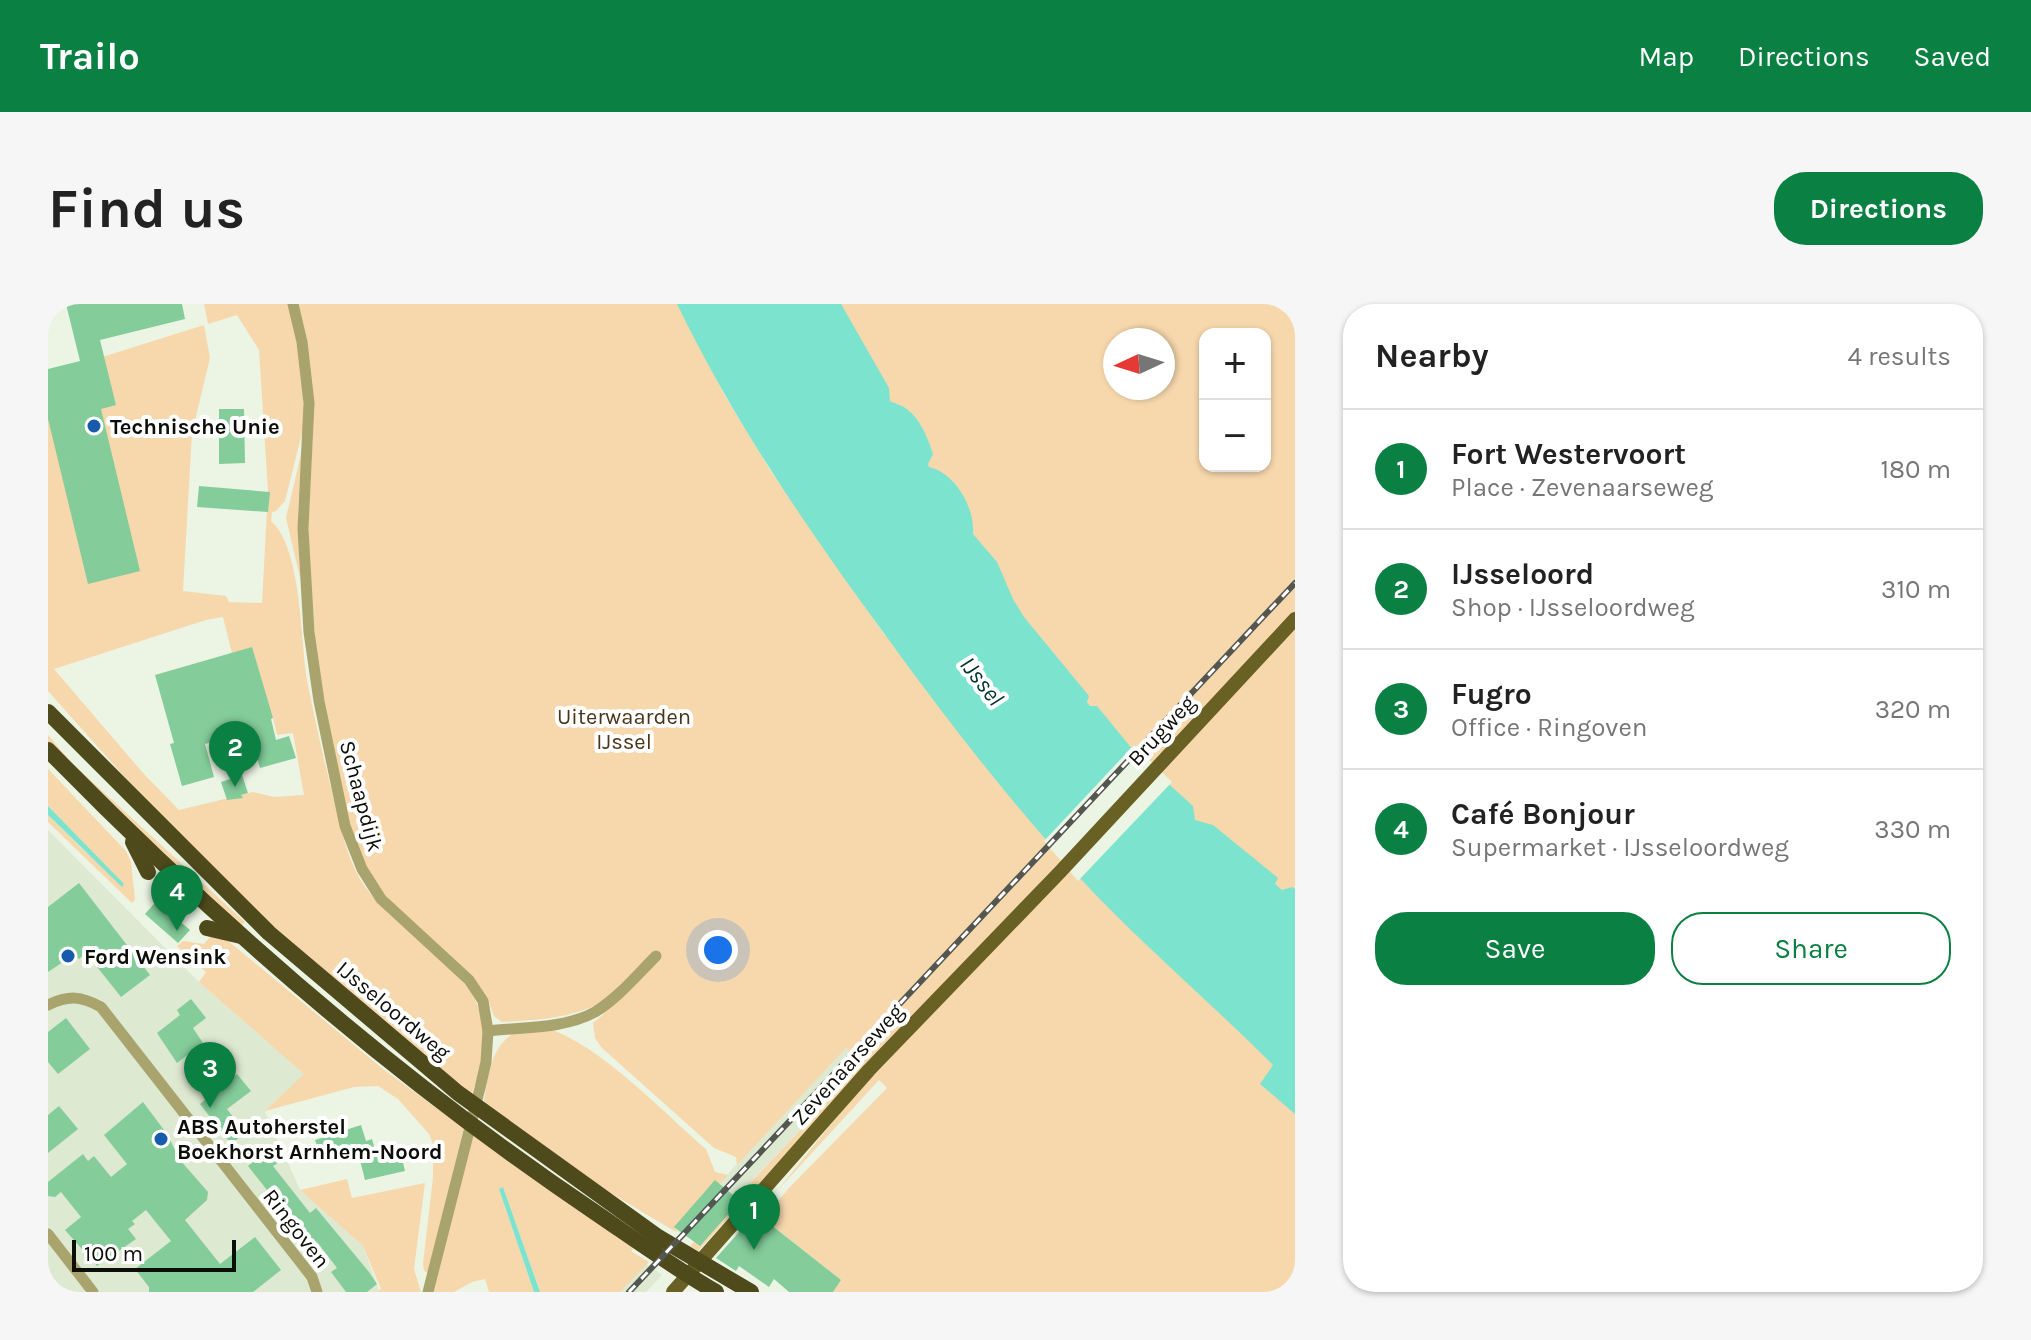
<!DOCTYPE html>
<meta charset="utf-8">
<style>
body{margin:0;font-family:Karla,sans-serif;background:#f6f6f6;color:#222}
.controls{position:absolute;right:24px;top:24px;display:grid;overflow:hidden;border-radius:16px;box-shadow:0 2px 6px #0004}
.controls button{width:72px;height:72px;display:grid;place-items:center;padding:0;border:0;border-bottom:2px solid #e0e0e0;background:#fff;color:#222;font:40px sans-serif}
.compass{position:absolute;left:1055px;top:24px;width:72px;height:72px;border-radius:50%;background:#fff;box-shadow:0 2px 6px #0004;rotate:266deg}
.scale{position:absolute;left:24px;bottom:20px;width:164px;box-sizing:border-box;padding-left:8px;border:4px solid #0c0e09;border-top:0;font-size:22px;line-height:28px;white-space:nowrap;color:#0c0e09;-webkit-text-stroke:6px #fff;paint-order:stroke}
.you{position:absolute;left:670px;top:646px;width:28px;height:28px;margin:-20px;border:6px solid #fff;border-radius:50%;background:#1a73e8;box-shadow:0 0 0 12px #1a73e833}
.badge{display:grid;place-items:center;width:52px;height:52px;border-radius:50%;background:#0b8043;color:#fff;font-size:26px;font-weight:700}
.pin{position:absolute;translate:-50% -66px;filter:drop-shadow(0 2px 4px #0008)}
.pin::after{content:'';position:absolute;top:42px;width:28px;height:24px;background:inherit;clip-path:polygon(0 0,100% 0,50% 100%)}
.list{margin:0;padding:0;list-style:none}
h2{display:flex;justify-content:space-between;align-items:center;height:104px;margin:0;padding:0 32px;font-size:34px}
h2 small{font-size:26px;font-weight:400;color:#767676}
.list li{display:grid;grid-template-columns:52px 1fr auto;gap:24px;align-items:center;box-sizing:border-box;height:120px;padding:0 32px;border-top:2px solid #e0e0e0}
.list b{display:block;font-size:30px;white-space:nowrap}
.list p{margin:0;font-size:26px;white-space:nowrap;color:#767676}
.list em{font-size:26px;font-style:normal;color:#767676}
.actions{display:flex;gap:16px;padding:24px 32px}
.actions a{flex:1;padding:18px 0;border:2px solid #0b8043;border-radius:32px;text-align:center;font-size:28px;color:#0b8043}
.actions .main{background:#0b8043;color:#fff}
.map{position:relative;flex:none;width:1247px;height:988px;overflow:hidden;border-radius:32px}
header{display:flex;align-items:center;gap:48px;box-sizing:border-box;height:112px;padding:0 40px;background:#0b8043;color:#fff}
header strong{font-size:38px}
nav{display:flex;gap:44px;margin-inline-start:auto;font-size:28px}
.intro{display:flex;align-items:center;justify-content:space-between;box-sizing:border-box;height:192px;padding:0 48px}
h1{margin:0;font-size:56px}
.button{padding:20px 36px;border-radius:32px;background:#0b8043;color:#fff;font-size:28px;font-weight:700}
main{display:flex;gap:48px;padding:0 48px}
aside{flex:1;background:#fff;border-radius:32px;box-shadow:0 2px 6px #0004}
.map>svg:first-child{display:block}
.built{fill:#dee9d2}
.green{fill:#f7d8ad;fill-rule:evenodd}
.water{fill:#7ce3ce}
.pier{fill:#ecf4e4}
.building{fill:#84cc9a}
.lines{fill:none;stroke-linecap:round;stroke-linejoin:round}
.minor{stroke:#a9a36d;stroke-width:11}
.major{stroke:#686123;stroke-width:14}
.highway{stroke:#4f4a1c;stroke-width:16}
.rail-casing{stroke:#53574f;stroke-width:6}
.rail{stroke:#fff;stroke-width:3;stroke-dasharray:9;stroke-linecap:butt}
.poi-dot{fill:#175cac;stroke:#fff;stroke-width:3}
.labels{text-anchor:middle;stroke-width:8;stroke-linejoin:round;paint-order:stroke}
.poi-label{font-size:22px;font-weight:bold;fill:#0c0e09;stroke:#fff;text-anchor:start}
.park-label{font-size:22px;fill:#493618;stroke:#fff}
.street-label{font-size:22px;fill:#0c0e09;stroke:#fff}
.water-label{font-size:24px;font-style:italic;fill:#01352d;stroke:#fff}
</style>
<header>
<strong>Trailo</strong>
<nav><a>Map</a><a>Directions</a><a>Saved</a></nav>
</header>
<div class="intro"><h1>Find us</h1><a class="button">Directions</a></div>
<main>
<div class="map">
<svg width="1247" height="988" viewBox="0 0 1247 988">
<rect width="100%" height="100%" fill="#ecf4e4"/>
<g class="built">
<path d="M0,526L151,678L257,770L217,808L252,886L315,942L331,986L328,988H0Z"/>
<path d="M798,744L815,760L646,937L627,926Z"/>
<path d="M598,960L614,971L598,988H572Z"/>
</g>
<g class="green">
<path d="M156,0H240L255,67L256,121L237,197L228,207L224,208L223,217C255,245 252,340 260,381C268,421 277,461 287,500C293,526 299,552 312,575C344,629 438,665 437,734C436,754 429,774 423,793L165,572L0,387V70L156,21L162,54L144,129L135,287L178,292L181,298L214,299L220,187L211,46L189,11L160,20ZM175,313L201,418L225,413L229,431L245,429L256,491L226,493L205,488L131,506L95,469L6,365L158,316Z"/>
<path d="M249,0H629L676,90L722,166L836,330L1247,778V988H785L793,976L716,915L740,885L839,784L831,776L729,887L813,783L817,762L653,944L650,947L642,942L815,760L798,744L689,861L688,853L666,844L554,744L547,734L545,719L556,710L546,702C516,715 487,716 454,718L446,712L439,693L339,595L318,565L299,514L269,363L260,232L265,127Z"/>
<path d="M785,0H1247V613L1146,516L1042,402L975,316L929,240L878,172L839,106ZM1157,30H1217V162H1157ZM1067,36H1115V84H1067Z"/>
<path d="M254,146L250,205L252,274L238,214Z"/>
<path d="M0,431L25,460L197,618L192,623L0,440Z"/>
<path d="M0,465L78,547L83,558L87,596L84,599L0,518V511L33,544L75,580L0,502Z"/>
<path d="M161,629L173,631L335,765L416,824L380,969L376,967L375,960L385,873V840L381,830L350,795L330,782L306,783L217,807L256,770L151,678L158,668L129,642L135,637L156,640L162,633Z"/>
<path d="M498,724C550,739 615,808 658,845L667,868L680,871L628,925V928L551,882L436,798C440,774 442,743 466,729C474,725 489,725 498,724Z"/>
<path d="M423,830L586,943L583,947L601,958L572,988H492L455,883L451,885L486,988H441L437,975L424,978L406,988H386Z"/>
<path d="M299,875L304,894L377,879L366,965L373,988H328L333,985L315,942L252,886Z"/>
</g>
<g class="water">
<path d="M629,0H793L841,84L842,97C845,99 850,100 854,102C870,110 880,133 885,150L880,160L881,163C907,169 927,203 925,230L949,258L965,295L976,313L1041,392L1039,398L1042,402H1049L1090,452L1145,502L1147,516L1165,521L1230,574L1227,580L1234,586L1244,583L1247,585V810L1212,780L1225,761C1161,697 1091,638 1030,572C961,496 898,415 838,332C760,226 686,118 629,0Z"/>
<path d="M0,502L76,580L74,583L0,511Z"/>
<path d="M455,883L492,988H486L451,885Z"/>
</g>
<path class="pier" d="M1086,441L1124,478L1030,577L996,537Z"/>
<g class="building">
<path d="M18,0H134L137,15L52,36L68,101L53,105L92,267L40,280L0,115V65L32,57Z"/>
<path d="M171,105H196L197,159L171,160Z"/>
<path d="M151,182L222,188L220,208L149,203Z"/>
<path d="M204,343L225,414L223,415L228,436L241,432L248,454L212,464L201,427L157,440L166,473L134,482L122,440L126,439L107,371Z"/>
<path d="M194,471L200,489L193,491L195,494L179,496L173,478Z"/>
<path d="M31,579L102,671L73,693L38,649L31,655L27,650L0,668V603Z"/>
<path d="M122,582L143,601L129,615L142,626L130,639L97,610Z"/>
<path d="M143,695L158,714L145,724L155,739L129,759L109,729L132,711L129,706Z"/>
<path d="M18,714L42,745L10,770L0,758V728Z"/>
<path d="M165,763L178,779L189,770L203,787L179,805L197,829L183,840L152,800L163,791L150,774Z"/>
<path d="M95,798L119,830L132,856L160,888L159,896L137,916L172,960L207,933L233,966L205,988H101V983L87,965L123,937L98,906L84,917L87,920L80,925L88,935L49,962L17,926L33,913L13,888L7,893L0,892V878L35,850L40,857L46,852L63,873L79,860L56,831Z"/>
<path d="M11,802L30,825L0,849V811Z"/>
<path d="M313,821L318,837L324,835L329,853L353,850L357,867L317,876L311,852L292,857L288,846L272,851L267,836Z"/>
<path d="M219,847L229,860L225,862L262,909L268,904L321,968L329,980L319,988H298L283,968L289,964L269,938L263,942L200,862Z"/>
<path d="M667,876L692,897L652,942L626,923Z"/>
<path d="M708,909L793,976L785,988H741L726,975L721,983L691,962L688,967L668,954Z"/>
</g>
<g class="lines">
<g class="minor">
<path d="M245,0L254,38L261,99L255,225L261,328L271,397L297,522L314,565L333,595L421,676L435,697L440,727L438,758L432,784L380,988"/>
<path d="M0,701C21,691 33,692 53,703L264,973L269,988"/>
<path d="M440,727C475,723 516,725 547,708C570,694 589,671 608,652"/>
<path d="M0,930L45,988"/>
</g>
<path class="major" d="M625,988L821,766L1012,568L1247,315"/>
<g class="highway">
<path d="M0,408L221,629L410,789L610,933L703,988"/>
<path d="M0,446C168,618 351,777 551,911C589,937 628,965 668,988"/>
<path d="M85,538L100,568"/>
<path d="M159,624L193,632"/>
</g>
<g class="rail-casing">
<path id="rail" d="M581,988L1247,279"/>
</g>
<use href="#rail" class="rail"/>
</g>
<g class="poi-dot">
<circle cx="46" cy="122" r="8"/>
<circle cx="20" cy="652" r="8"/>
<circle cx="113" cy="835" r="8"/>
</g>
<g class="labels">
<g class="poi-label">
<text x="62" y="130">Technische Unie</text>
<text x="36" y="660">Ford Wensink</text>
<text x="129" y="830">ABS Autoherstel<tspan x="129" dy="25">Boekhorst Arnhem-Noord</tspan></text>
</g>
<g class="park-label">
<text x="576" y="420">Uiterwaarden<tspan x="576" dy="25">IJssel</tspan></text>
</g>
<g class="street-label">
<text transform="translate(1113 426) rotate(-47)" y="8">Brugweg</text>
<text transform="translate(314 492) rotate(75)" y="8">Schaapdijk</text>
<text transform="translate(346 706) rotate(40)" y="8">IJsseloordweg</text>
<text transform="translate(799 760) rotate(-48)" y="8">Zevenaarseweg</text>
<text transform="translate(249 924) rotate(52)" y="8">Ringoven</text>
</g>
<g class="water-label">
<text transform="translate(934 377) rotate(52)" y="8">IJssel</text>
</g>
</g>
</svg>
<div class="controls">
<button>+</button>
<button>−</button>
</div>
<svg class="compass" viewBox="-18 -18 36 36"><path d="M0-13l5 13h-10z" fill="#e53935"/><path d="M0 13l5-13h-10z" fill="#767676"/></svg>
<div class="scale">100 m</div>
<div class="you"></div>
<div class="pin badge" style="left:706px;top:946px">1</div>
<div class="pin badge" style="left:187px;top:483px">2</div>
<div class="pin badge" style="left:162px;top:804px">3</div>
<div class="pin badge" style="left:129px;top:627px">4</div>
</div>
<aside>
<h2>Nearby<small>4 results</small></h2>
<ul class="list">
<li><span class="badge">1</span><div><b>Fort Westervoort</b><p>Place · Zevenaarseweg</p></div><em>180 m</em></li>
<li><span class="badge">2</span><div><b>IJsseloord</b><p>Shop · IJsseloordweg</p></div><em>310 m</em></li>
<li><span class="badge">3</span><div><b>Fugro</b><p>Office · Ringoven</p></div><em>320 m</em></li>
<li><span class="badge">4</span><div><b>Café Bonjour</b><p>Supermarket · IJsseloordweg</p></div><em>330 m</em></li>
</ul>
<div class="actions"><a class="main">Save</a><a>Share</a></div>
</aside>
</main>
